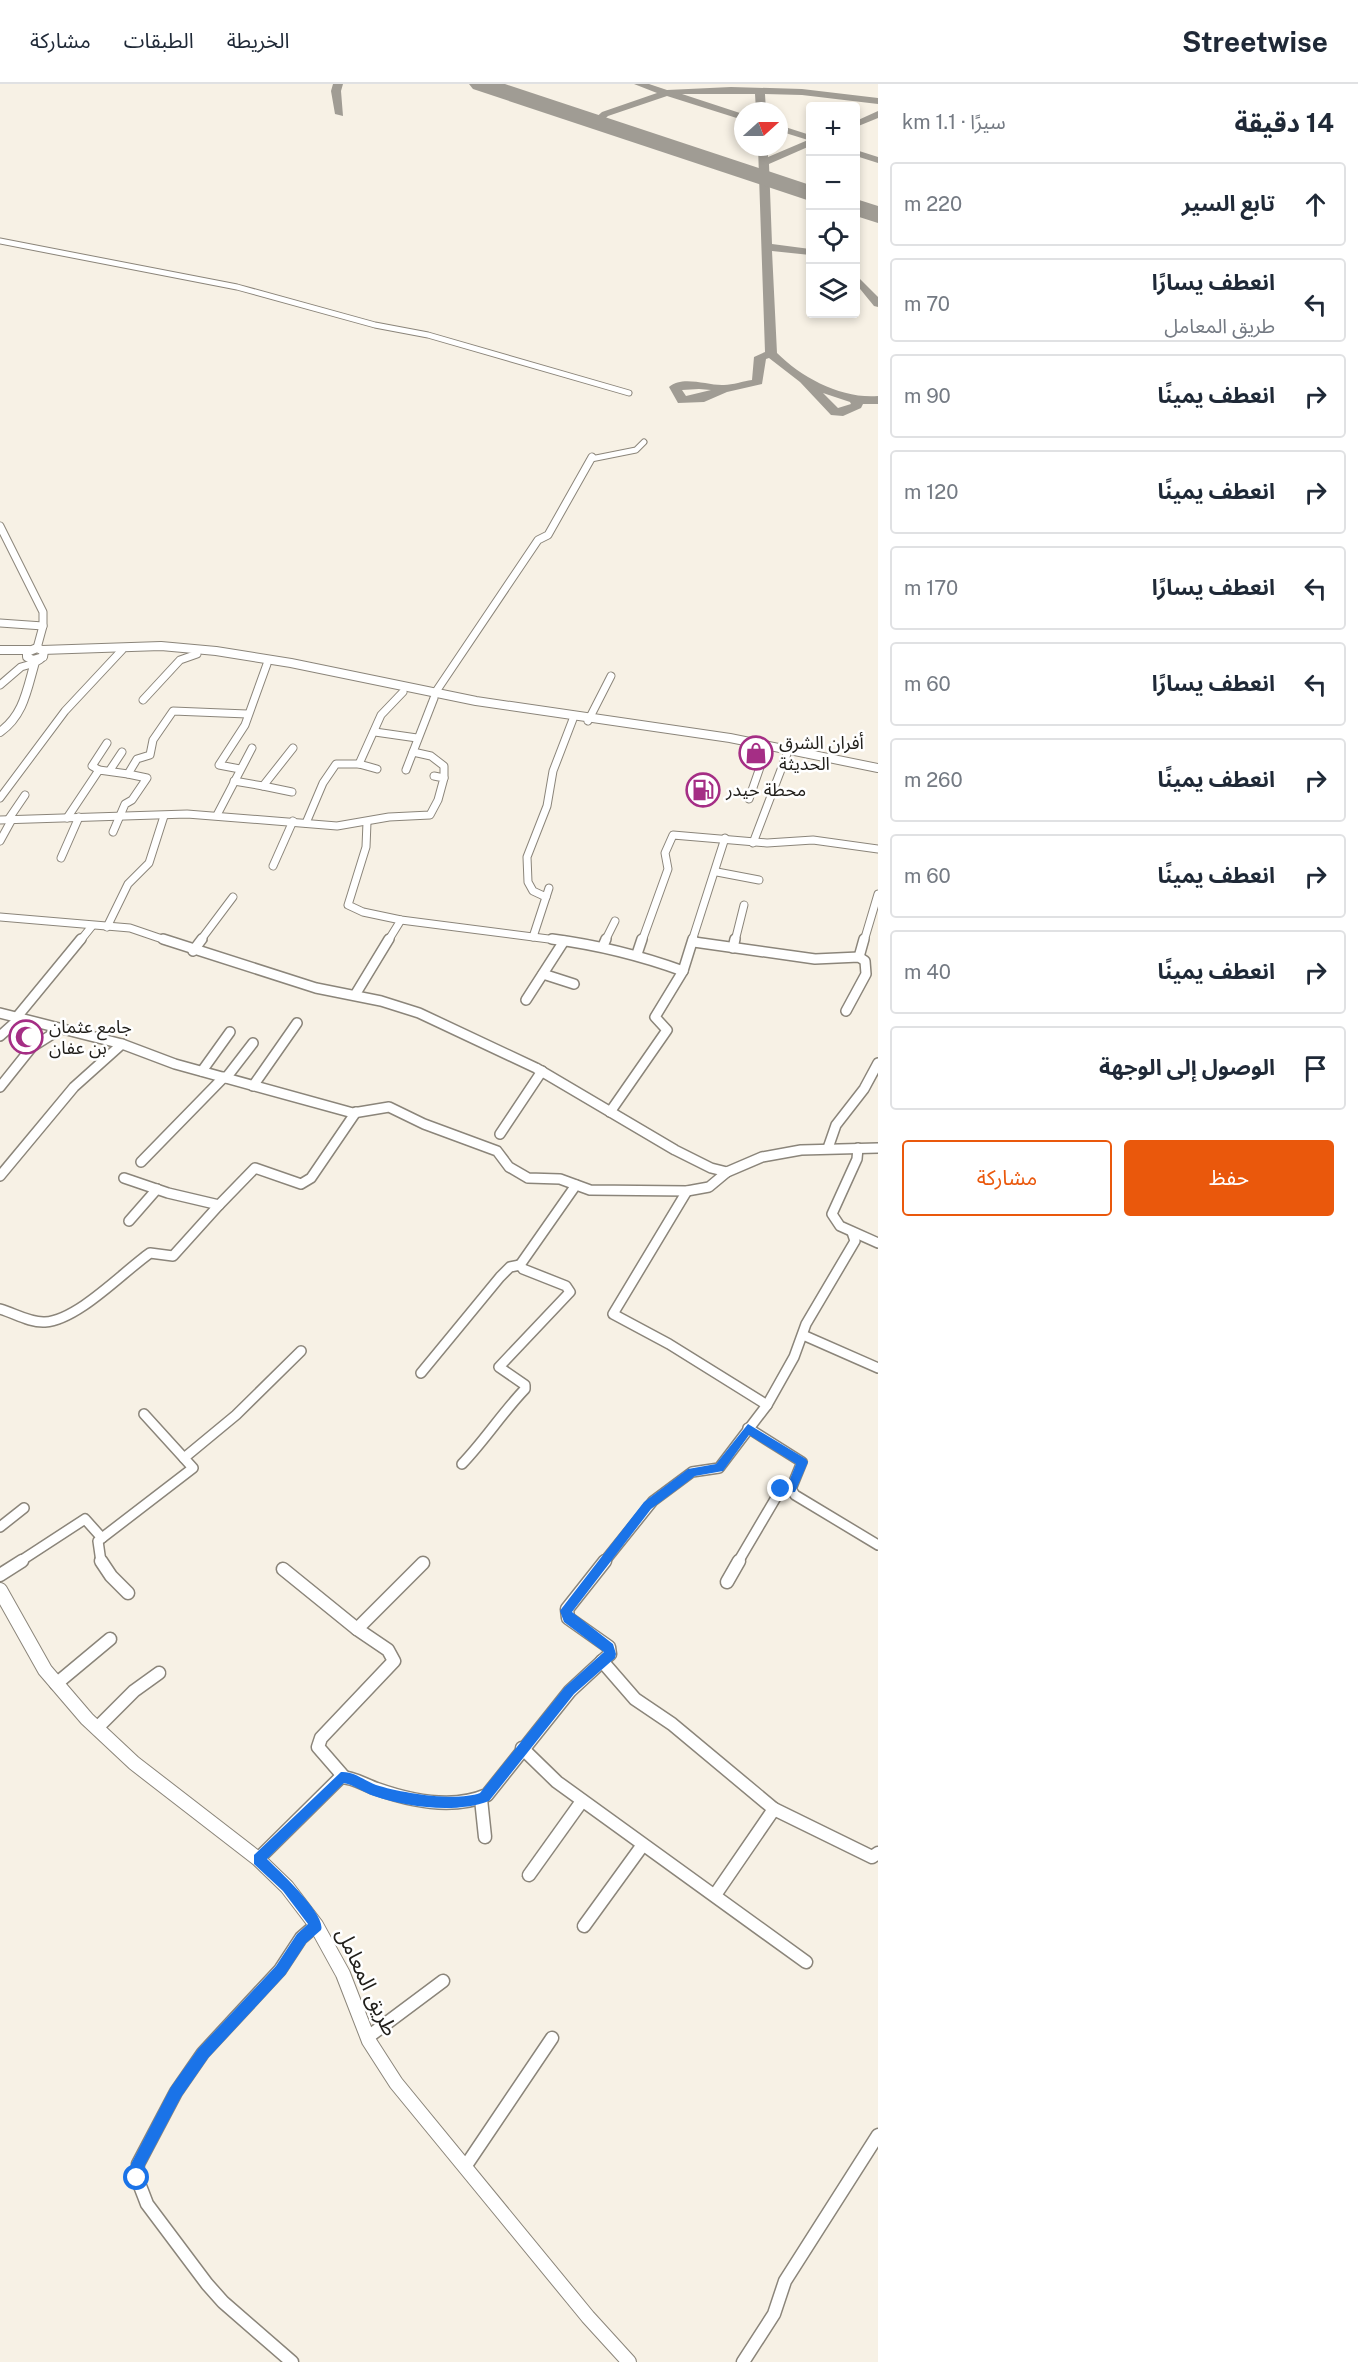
<!DOCTYPE html>
<html lang="ar">
<meta charset="utf-8">
<style>
body{margin:0;font-family:"Public Sans","Noto Sans Arabic",sans-serif;background:#f2f2f3;color:#1f2937;direction:rtl}
.controls{position:absolute;right:18px;top:18px;display:grid;overflow:hidden;border-radius:6px;box-shadow:0 3px 9px #0003}
.controls button{width:54px;height:54px;display:grid;place-items:center;padding:0;border:0;border-bottom:2px solid #e0e1e3;background:#fff;color:#1f2937;font:30px sans-serif}
.compass{position:absolute;left:734px;top:18px;width:54px;height:54px;border-radius:50%;background:#fff;box-shadow:0 3px 9px #0003;rotate:69deg}
.stop{position:absolute;width:18px;height:18px;margin:-14px;border:4px solid #1a73e8;border-radius:50%;background:#fff}
.stop.end{background:#1a73e8;border-color:#fff;box-shadow:0 2px 6px #0008}
.list{margin:0;padding:0;list-style:none}
h2{display:flex;justify-content:space-between;align-items:center;height:78px;margin:0;padding:0 24px;font-size:26px}
h2 small{font-size:20px;font-weight:400;color:#747a83}
.list li{display:grid;grid-template-columns:39px 1fr auto;gap:18px;align-items:center;box-sizing:border-box;height:84px;margin:0 12px 12px;padding:0 12px;border:2px solid #e0e1e3;border-radius:6px}
.list b{display:block;font-size:22px;white-space:nowrap}
.list p{margin:0;font-size:20px;white-space:nowrap;color:#747a83}
.list em{font-size:20px;font-style:normal;color:#747a83}
.actions{display:flex;gap:12px;padding:18px 24px}
.actions a{flex:1;padding:14px 0;border:2px solid #ea580c;border-radius:6px;text-align:center;font-size:21px;color:#ea580c}
.actions .main{background:#ea580c;color:#fff}
.icon{flex:none;width:33px;height:33px;fill:none;stroke:currentColor;stroke-width:2;stroke-linecap:round;stroke-linejoin:round}
.map{position:relative;flex:none;width:878px;height:2278px;overflow:hidden;direction:ltr}
header{display:flex;align-items:center;gap:36px;box-sizing:border-box;height:84px;padding:0 30px;background:#fff;border-bottom:2px solid #e0e1e3}
header strong{font-size:28px}
nav{display:flex;gap:33px;margin-inline-start:auto;font-size:21px}
main{display:flex}
aside{flex:1;background:#fff}
.map>svg:first-child{display:block}
.lines{fill:none;stroke-linecap:round;stroke-linejoin:round}
.taxiway{fill:#a09c94;fill-rule:evenodd}
.runway{fill:#a09c94;fill-rule:evenodd}
.minor-far3-casing{stroke:#8b857a;stroke-width:7}
.minor-far2-casing{stroke:#8b857a;stroke-width:9}
.minor-far1-casing{stroke:#8b857a;stroke-width:12}
.minor-casing{stroke:#8b857a;stroke-width:15}
.major-far1-casing{stroke:#8b857a;stroke-width:10}
.major-casing{stroke:#8b857a;stroke-width:16}
.minor-far3{stroke:#fff;stroke-width:5}
.minor-far2{stroke:#fff;stroke-width:7}
.minor-far1{stroke:#fff;stroke-width:9}
.minor{stroke:#fff;stroke-width:12}
.major-far1{stroke:#fff;stroke-width:8}
.major{stroke:#fff;stroke-width:14}
.route{fill:#1a73e8}
.labels{text-anchor:middle;stroke-width:5;stroke-linejoin:round;paint-order:stroke}
.poi-label{font-size:18px;fill:#22201c;stroke:#fff;text-anchor:start}
.near-street-label{font-size:21px;fill:#22201c;stroke:#fff}
</style>
<header>
<strong>Streetwise</strong>
<nav><a>الخريطة</a><a>الطبقات</a><a>مشاركة</a></nav>
</header>
<main>
<aside>
<h2>14 دقيقة<small>سيرًا · 1.1 km</small></h2>
<ul class="list">
<li><svg class="icon" aria-label="ahead" viewBox="0 0 24 24"><path d="M12 20V5M6 11l6-6 6 6"/></svg><div><b>تابع السير</b></div><em>220 m</em></li>
<li><svg class="icon" aria-label="left" viewBox="0 0 24 24"><path d="M17 20v-9H6M10 6l-5 5 5 5"/></svg><div><b>انعطف يسارًا</b><p>طريق المعامل</p></div><em>70 m</em></li>
<li><svg class="icon" aria-label="right" viewBox="0 0 24 24"><path d="M7 20v-9h11M14 6l5 5-5 5"/></svg><div><b>انعطف يمينًا</b></div><em>90 m</em></li>
<li><svg class="icon" aria-label="right" viewBox="0 0 24 24"><path d="M7 20v-9h11M14 6l5 5-5 5"/></svg><div><b>انعطف يمينًا</b></div><em>120 m</em></li>
<li><svg class="icon" aria-label="left" viewBox="0 0 24 24"><path d="M17 20v-9H6M10 6l-5 5 5 5"/></svg><div><b>انعطف يسارًا</b></div><em>170 m</em></li>
<li><svg class="icon" aria-label="left" viewBox="0 0 24 24"><path d="M17 20v-9H6M10 6l-5 5 5 5"/></svg><div><b>انعطف يسارًا</b></div><em>60 m</em></li>
<li><svg class="icon" aria-label="right" viewBox="0 0 24 24"><path d="M7 20v-9h11M14 6l5 5-5 5"/></svg><div><b>انعطف يمينًا</b></div><em>260 m</em></li>
<li><svg class="icon" aria-label="right" viewBox="0 0 24 24"><path d="M7 20v-9h11M14 6l5 5-5 5"/></svg><div><b>انعطف يمينًا</b></div><em>60 m</em></li>
<li><svg class="icon" aria-label="right" viewBox="0 0 24 24"><path d="M7 20v-9h11M14 6l5 5-5 5"/></svg><div><b>انعطف يمينًا</b></div><em>40 m</em></li>
<li><svg class="icon" aria-label="arrive" viewBox="0 0 24 24"><path d="M6 21V4h12l-3 4 3 4H6"/></svg><div><b>الوصول إلى الوجهة</b></div></li>
</ul>
<div class="actions"><a class="main">حفظ</a><a>مشاركة</a></div>
</aside>
<div class="map">
<svg width="878" height="2278" viewBox="0 0 878 2278">
<rect width="100%" height="100%" fill="#f7f1e5"/>
<g class="lines">
<g class="taxiway">
<path d="M333,0H343L341,7L343,32L335,30L331,7Z"/>
<path d="M634,0H649L667,6L731,3L802,5L878,14V20L802,11L765,10L766,27H756L755,10H682L743,30V36L667,12L608,32L599,40H593V36L602,28L657,9Z"/>
<path d="M878,27V34L856,43V37Z"/>
<path d="M779,41L810,51V62L769,80L772,160L810,165V171L772,167L777,269C802,294 842,315 878,312V320H863L861,324L843,332L831,331L800,298L769,274L766,275L762,300L727,308L704,318L678,319L669,303C683,291 708,302 724,301C733,301 743,297 752,296L754,273L765,268L758,63H768V73L808,56L779,47ZM699,305L711,306L686,312L682,306ZM823,309L850,318L851,320L838,324Z"/>
<path d="M856,66L878,73V79L856,72Z"/>
<path d="M856,191L878,213V223L874,222L856,200Z"/>
</g>
<g class="runway">
<path d="M469,0H505L810,101V117L473,5Z"/>
<path d="M856,115L878,122V139L856,132Z"/>
</g>
<g class="minor-far3-casing">
<g id="minor-far3">
<path d="M0,157L237,203L375,241L428,251L629,309"/>
<path d="M591,375L636,366L644,358"/>
</g>
</g>
<g class="minor-far2-casing">
<g id="minor-far2">
<path d="M0,442L43,528V542L37,564"/>
<path d="M0,539L43,542"/>
<path d="M0,601L21,583L28,581"/>
<path d="M435,609L538,456L548,451L592,373"/>
<path d="M143,616L180,576L197,570"/>
<path d="M588,637L611,592"/>
<path d="M375,648L417,654"/>
<path d="M413,668L431,672L444,682V694"/>
<path d="M359,680L381,631L403,608"/>
<path d="M240,685L219,681L245,641L267,580"/>
<path d="M99,686L92,682L107,659"/>
<path d="M110,686L122,668"/>
<path d="M406,686L434,614"/>
<path d="M234,697L263,702L293,664"/>
<path d="M263,702L292,708"/>
<path d="M0,714L65,627L122,566"/>
<path d="M749,715L766,666"/>
<path d="M217,731L252,664"/>
<path d="M67,734L99,686L128,690L137,675L150,671L153,656L173,627L247,630"/>
<path d="M0,736L187,730L337,742L389,733L430,731L438,716L444,694L434,692"/>
<path d="M8,736L25,711"/>
<path d="M367,738L366,763L348,821L363,828L401,836L564,857"/>
<path d="M306,739L323,699L336,680H359L377,685"/>
<path d="M113,748L125,720L132,716L147,694L128,690"/>
<path d="M0,757L11,737"/>
<path d="M753,759L787,670"/>
<path d="M61,774L79,733"/>
<path d="M273,782L293,737"/>
<path d="M717,788L759,796"/>
<path d="M546,813L533,807L528,798L527,773L547,722L553,687L573,635"/>
<path d="M0,833L130,844L168,857"/>
<path d="M107,843L128,800L149,779L164,732"/>
<path d="M533,853L549,804"/>
<path d="M80,857L92,842"/>
<path d="M200,857L233,813"/>
<path d="M388,857L401,836"/>
<path d="M605,857L615,837"/>
<path d="M642,857L668,785L665,769L673,751L767,759L813,756L878,765"/>
<path d="M692,857L725,754"/>
<path d="M735,857L744,821"/>
<path d="M864,857L878,810"/>
</g>
</g>
<g class="minor-far1-casing">
<g id="minor-far1">
<path d="M163,855L316,904L381,917L419,929L536,984L675,1066L711,1084L727,1088L762,1073L801,1066L878,1064"/>
<path d="M552,855C598,861 639,871 683,887L655,933L667,946L610,1028"/>
<path d="M694,858L815,875L859,873L865,877L866,890L846,927"/>
<path d="M603,862L606,855"/>
<path d="M733,864L735,855"/>
<path d="M193,867L202,855"/>
<path d="M637,870L642,855"/>
<path d="M859,873L864,855"/>
<path d="M683,887L693,855"/>
<path d="M543,890L574,900"/>
<path d="M355,911L389,855"/>
<path d="M526,916L564,857"/>
<path d="M0,929L122,960L175,980L353,1029L389,1023L424,1040L497,1067L509,1083L528,1094L560,1095L590,1106L687,1107L709,1103L727,1088"/>
<path d="M16,934L81,855"/>
<path d="M0,952L19,935"/>
<path d="M202,987L230,948"/>
<path d="M226,994L253,959"/>
<path d="M253,1002L297,939"/>
<path d="M0,1003L32,963L59,946"/>
<path d="M500,1050L542,987"/>
<path d="M828,1064L836,1041L864,1005L878,979"/>
<path d="M858,1064L857,1075L832,1130L840,1142L878,1159"/>
<path d="M141,1078L224,993"/>
<path d="M0,1092L74,1003L122,960"/>
<path d="M124,1094L168,1109L219,1121L255,1084L301,1100L311,1094L356,1028"/>
<path d="M687,1107L613,1230L669,1260L767,1321"/>
<path d="M129,1137L157,1105"/>
<path d="M0,1225C14,1229 30,1239 45,1238C78,1236 123,1188 150,1169L173,1172L219,1121"/>
<path d="M803,1251L878,1284"/>
<path d="M421,1289L500,1193L510,1183L520,1181"/>
<path d="M144,1330L184,1374"/>
<path d="M748,1344L802,1378L791,1405L795,1411L878,1461"/>
<path d="M462,1380C485,1356 502,1329 525,1305V1301L499,1283L570,1208L566,1202L523,1185L520,1181L576,1101"/>
<path d="M0,1443L24,1424"/>
<path d="M19,1478L85,1435L102,1454"/>
<path d="M101,1478L98,1457L193,1384L184,1374L236,1331L301,1267"/>
<path d="M604,1478L653,1417L692,1388L719,1384L767,1321L794,1273L806,1240L855,1157L852,1148"/>
<path d="M738,1478L781,1405H791"/>
</g>
</g>
<g class="minor-casing">
<g id="minor">
<path d="M101,1477L111,1492L128,1509"/>
<path d="M283,1485L357,1545"/>
<path d="M0,1491L22,1477"/>
<path d="M727,1498L739,1477"/>
<path d="M602,1577L635,1615L672,1640L774,1725L872,1773L878,1769"/>
<path d="M56,1600L110,1555"/>
<path d="M97,1644L134,1607L159,1589"/>
<path d="M522,1664L557,1698L806,1878"/>
<path d="M344,1693L318,1663L321,1654L394,1577L388,1566L357,1545L423,1479"/>
<path d="M481,1715L485,1753"/>
<path d="M258,1775L341,1693C353,1693 365,1701 377,1705C411,1717 452,1726 487,1711L570,1607L610,1570L609,1563L568,1534L567,1525L605,1477"/>
<path d="M529,1791L582,1717"/>
<path d="M715,1811L774,1725"/>
<path d="M584,1842L642,1762"/>
<path d="M368,1953L443,1897"/>
<path d="M465,2083L552,1954"/>
<path d="M292,2278L223,2218L207,2200L147,2120L137,2094L138,2080L176,2008L203,1969L280,1886L301,1854L316,1841"/>
<path d="M743,2278L774,2230L785,2197L878,2051"/>
</g>
</g>
<g class="major-far1-casing">
<g id="major-far1">
<path d="M37,564L44,567L43,573L33,576L27,573V568Z"/>
<path d="M0,566H29"/>
<path d="M42,566L161,562L216,567L291,579L476,617L730,654L878,684"/>
<path d="M0,648C24,631 27,605 35,578L40,575"/>
</g>
</g>
<g class="major-casing">
<path id="major" d="M0,1506L45,1586L87,1635L134,1679L258,1775L287,1803L316,1841L343,1890L369,1957L396,1999L588,2233L629,2278"/>
</g>
<use href="#minor-far3" class="minor-far3"/>
<use href="#minor-far2" class="minor-far2"/>
<use href="#minor-far1" class="minor-far1"/>
<use href="#minor" class="minor"/>
<use href="#major-far1" class="major-far1"/>
<use href="#major" class="major"/>
</g>
<path class="route" d="M748,1340L806,1375L808,1378L795,1408L781,1409L776,1405L777,1401L788,1400L796,1380L749,1351L723,1387L695,1392L651,1425L572,1528L613,1560L616,1570L615,1574L574,1610L489,1717C455,1730 407,1723 374,1712C363,1708 354,1701 344,1699L267,1775C278,1786 327,1831 321,1846L306,1859L285,1891L208,1974L181,2013L145,2081L142,2099H132L131,2080L171,2003L198,1965L276,1882L297,1850L308,1840L283,1807L254,1780V1771L341,1688C354,1687 365,1697 376,1701C401,1709 456,1718 480,1709L565,1603L604,1568L564,1538L560,1527L562,1524L644,1418L688,1385L716,1380Z"/>
<defs>
<g id="shop-ring" transform="scale(1.725)"><circle r="9.5" fill="#fff" stroke="#a52e85" stroke-width="1.5"/><path d="M-5-2.5h2.3a2.7 3.5 0 0 1 5.4 0H5L5.5 6h-11ZM-1.5-2.5h3a1.5 2.3 0 0 0-3 0Z" fill="#a52e85"/></g>
<g id="fuel-ring" transform="scale(1.725)"><circle r="9.5" fill="#fff" stroke="#a52e85" stroke-width="1.5"/><path d="M-5.5-6h7V0h2V4h1.3V-2.5L3-4.5l.8-.8L6-3V5H2.5V1h-1V6h-7ZM-4.2-4.7v3.2H.2V-4.7Z" fill="#a52e85"/></g>
<g id="mosque-ring" transform="scale(1.725)"><circle r="9.5" fill="#fff" stroke="#a52e85" stroke-width="1.5"/><path d="M3.5-4.9A6 6 0 1 0 3.5 4.9A5 5 0 1 1 3.5-4.9Z" fill="#a52e85"/></g>
</defs>
<g fill-rule="evenodd">
<use href="#shop-ring" x="756" y="669"/>
<use href="#fuel-ring" x="703" y="706"/>
<use href="#mosque-ring" x="26" y="953"/>
</g>
<g class="labels">
<g class="poi-label">
<text x="779" y="665">أفران الشرق<tspan x="779" dy="21">الحديثة</tspan></text>
<text x="726" y="712">محطة حيدر</text>
<text x="49" y="949">جامع عثمان<tspan x="49" dy="21">بن عفان</tspan></text>
</g>
<g class="near-street-label">
<text transform="translate(367 1898) rotate(65)" y="7">طريق المعامل</text>
</g>
</g>
</svg>
<div class="controls">
<button>+</button>
<button>−</button>
<button><svg class="icon" aria-label="locate" viewBox="0 0 24 24"><circle cx="12" cy="12" r="6"/><path d="M12 2v4M12 18v4M2 12h4M18 12h4"/></svg></button>
<button><svg class="icon" aria-label="layers" viewBox="0 0 24 24"><path d="M12 4l9 5-9 5-9-5zM3 14l9 5 9-5"/></svg></button>
</div>
<svg class="compass" viewBox="-18 -18 36 36"><path d="M0-13l5 13h-10z" fill="#e53935"/><path d="M0 13l5-13h-10z" fill="#747a83"/></svg>
<div class="stop" style="left:137px;top:2094px"></div>
<div class="stop end" style="left:781px;top:1405px"></div>
</div>
</main>
